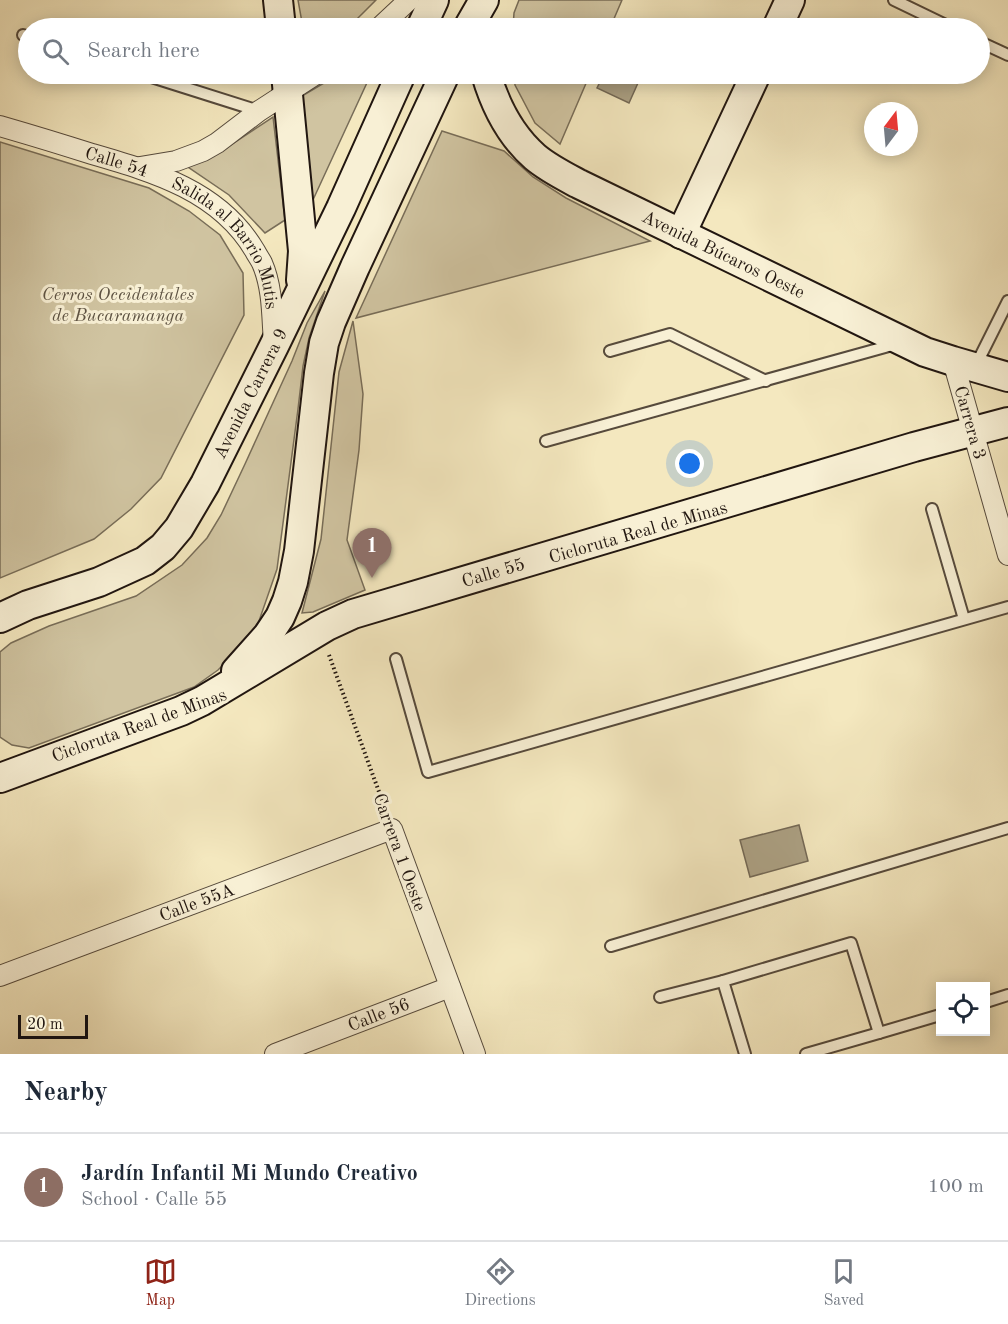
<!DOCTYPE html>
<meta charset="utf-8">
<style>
body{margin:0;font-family:"Old Standard TT",serif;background:#f6f6f7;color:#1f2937}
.controls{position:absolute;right:18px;bottom:18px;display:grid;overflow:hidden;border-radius:0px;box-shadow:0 3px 15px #0003}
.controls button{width:54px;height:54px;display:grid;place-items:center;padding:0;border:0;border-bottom:2px solid #e0e1e3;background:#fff;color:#1f2937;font:30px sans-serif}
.compass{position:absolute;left:864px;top:102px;width:54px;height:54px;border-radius:50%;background:#fff;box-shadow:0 3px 15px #0003;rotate:16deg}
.scale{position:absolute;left:18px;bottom:15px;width:70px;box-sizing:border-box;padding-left:6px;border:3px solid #211610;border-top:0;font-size:16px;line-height:21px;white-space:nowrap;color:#211610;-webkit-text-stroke:4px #f8f0d5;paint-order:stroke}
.you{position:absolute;left:690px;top:464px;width:21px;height:21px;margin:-15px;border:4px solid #fff;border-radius:50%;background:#1a73e8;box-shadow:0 0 0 9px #1a73e833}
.badge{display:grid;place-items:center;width:39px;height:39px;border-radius:50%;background:#8f2418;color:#fff;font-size:20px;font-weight:700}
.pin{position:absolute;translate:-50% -50px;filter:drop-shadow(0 2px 3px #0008)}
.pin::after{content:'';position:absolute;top:32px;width:21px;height:18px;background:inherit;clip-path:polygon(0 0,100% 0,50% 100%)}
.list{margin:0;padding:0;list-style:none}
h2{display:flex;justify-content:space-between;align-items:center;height:78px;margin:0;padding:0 24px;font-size:26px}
h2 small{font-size:20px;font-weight:400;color:#747a83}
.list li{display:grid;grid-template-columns:39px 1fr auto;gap:18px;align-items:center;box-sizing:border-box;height:108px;padding:0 24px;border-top:2px solid #e0e1e3}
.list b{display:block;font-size:22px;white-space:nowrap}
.list p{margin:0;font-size:20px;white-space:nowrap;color:#747a83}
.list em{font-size:20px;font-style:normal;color:#747a83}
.icon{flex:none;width:33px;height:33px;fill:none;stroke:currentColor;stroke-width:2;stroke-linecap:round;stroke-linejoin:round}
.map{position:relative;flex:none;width:1008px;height:1054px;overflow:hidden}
.search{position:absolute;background:#fff;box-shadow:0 3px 15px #0003;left:18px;right:18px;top:18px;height:66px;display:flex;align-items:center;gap:15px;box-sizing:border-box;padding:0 21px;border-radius:33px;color:#747a83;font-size:22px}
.sheet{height:186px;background:#fff}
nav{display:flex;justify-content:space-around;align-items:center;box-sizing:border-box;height:84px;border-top:2px solid #e0e1e3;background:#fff;font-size:16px;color:#747a83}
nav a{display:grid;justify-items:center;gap:3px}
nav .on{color:#8f2418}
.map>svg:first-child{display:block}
.green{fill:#d0c4a1;stroke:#786d58;stroke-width:1.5}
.water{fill:#aca184;stroke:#746956;stroke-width:1.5}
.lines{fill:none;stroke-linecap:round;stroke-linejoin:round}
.lane-casing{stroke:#564a3c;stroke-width:14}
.street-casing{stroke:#564a3c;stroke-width:22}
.secondary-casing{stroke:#211610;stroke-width:32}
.path{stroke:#211610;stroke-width:4;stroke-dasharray:1.5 3;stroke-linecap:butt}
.lane{stroke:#f8f0d5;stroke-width:10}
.street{stroke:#f8f0d5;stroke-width:20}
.secondary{stroke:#f8f0d5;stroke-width:28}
.labels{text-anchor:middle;stroke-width:6;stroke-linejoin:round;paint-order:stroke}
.street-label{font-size:18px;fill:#211610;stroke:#f8f0d5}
.park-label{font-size:18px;font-style:italic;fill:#5e5343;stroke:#f8f0d5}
</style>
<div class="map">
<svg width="1008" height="1054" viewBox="0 0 1008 1054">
<rect width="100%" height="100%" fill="#f4e8bf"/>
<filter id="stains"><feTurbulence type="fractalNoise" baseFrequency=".00333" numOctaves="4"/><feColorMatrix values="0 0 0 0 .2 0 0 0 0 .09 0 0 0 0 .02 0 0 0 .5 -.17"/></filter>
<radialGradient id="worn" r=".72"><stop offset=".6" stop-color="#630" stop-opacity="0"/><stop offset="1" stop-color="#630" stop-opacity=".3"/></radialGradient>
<g class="green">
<path d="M298,0H376L356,20L345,28H303Z"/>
<path d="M519,0H622L610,28H513L514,13Z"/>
<path d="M339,74H371L312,202L302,96Z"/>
<path d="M514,74H590L560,144L535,123L515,85Z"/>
<path d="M273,117L285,220L265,233L229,195L188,167L220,152Z"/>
<path d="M442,131L504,151L533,177L566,198L650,241L356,318Z"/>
<path d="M0,142L149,188L189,211L220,235L243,273L244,315L161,478L131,509L94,539L0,578Z"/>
<path d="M325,291L309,338L303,366L298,409L277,569L259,621L244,644L218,670L194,687L29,748L12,745L0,737V652L11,643L49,626L136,596L182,565L207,538L221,515L245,464L292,361L307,323Z"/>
<path d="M353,321L363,394L359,450L347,540L365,590L313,612L302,613L321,539L339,372Z"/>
</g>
<g class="water">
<path d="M604,74H642L629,103L597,88Z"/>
<path d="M799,825L808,861L750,877L740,840Z"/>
</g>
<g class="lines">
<g class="lane-casing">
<g id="lane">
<path d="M894,0L952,28"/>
<path d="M23,35L28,37"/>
<path d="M980,42L1008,55"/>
<path d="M142,74L259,111"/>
<path d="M610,351L670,334L766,381"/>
<path d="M975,367L1008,301"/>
<path d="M546,441L896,344"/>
<path d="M932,509L964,619"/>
<path d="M396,659L428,772L1008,607"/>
<path d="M611,946L1008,828"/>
<path d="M660,997L723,981"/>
<path d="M986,1002L1008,995"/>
<path d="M879,1033L940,1015"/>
<path d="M745,1054L723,981L851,943L879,1033L806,1054"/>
</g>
</g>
<g class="street-casing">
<g id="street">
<path d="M379,28L409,0"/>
<path id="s1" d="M0,126C31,135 61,144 92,154C154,172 220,191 255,251C257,255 260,259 262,263C273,288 272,317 274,344"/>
<path d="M140,167L176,161L203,151L217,143L259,111L316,74"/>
<path id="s2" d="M953,361L1008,555"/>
<path id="s3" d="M0,976L392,829L475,1054"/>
<path id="s4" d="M275,1054L450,987"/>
</g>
</g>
<g class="secondary-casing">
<g id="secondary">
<path d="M278,0L281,28"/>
<path d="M421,28L434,0"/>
<path d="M468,28L484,0"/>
<path d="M777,28L790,0"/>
<path d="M286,74L303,251L301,280"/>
<path id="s5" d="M486,74C495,105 510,135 535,157C548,168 564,176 579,184L925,352L953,361L1008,377"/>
<path d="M681,234L756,74"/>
<path id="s6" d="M0,618L28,605L99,582L145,561L163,547L179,528L205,484L274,346L341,208L401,74"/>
<path d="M236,671L268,635L280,617L287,601L293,582L299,551L319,373L324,343L331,322L355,267L445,74"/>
<path id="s7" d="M0,778L181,711L202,701L327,626L353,614L914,447L1008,422"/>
</g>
</g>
<path class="path" d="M329,655L386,811"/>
<use href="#lane" class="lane"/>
<use href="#street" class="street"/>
<use href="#secondary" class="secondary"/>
</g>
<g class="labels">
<g class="street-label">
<text dy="6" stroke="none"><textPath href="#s1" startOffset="122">Calle 54</textPath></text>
<text dy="6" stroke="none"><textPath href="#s1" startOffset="267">Salida al Barrio Mutis</textPath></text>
<text dy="6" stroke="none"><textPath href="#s5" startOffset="310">Avenida Búcaros Oeste</textPath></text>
<text dy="6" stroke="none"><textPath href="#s6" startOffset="356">Avenida Carrera 9</textPath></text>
<text dy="6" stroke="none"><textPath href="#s2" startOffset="64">Carrera 3</textPath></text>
<text transform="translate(638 532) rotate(-16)" y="6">Cicloruta Real de Minas</text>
<text dy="6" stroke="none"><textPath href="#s7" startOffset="537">Calle 55</textPath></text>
<text transform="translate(139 725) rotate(-20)" y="6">Cicloruta Real de Minas</text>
<text transform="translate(400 852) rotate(70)" y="6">Carrera 1 Oeste</text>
<text dy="6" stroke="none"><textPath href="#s3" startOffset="210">Calle 55A</textPath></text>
<text dy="6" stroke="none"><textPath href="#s4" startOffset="111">Calle 56</textPath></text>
</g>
<g class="park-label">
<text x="118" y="300">Cerros Occidentales<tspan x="118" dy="21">de Bucaramanga</tspan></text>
</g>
</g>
<rect width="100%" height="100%" filter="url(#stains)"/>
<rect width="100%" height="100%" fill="url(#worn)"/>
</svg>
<div class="controls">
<button><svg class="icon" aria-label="locate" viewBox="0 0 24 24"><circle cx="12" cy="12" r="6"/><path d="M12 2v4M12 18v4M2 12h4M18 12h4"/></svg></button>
</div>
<svg class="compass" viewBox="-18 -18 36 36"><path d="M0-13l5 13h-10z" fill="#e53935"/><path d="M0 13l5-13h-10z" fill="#747a83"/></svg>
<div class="scale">20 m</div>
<div class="you"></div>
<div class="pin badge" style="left:372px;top:578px;background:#8d6e63">1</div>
<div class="search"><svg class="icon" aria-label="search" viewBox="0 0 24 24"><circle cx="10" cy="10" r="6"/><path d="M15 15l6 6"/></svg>Search here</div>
</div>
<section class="sheet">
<h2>Nearby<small></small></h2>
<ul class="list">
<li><span class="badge" style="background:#8d6e63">1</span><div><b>Jardín Infantil Mi Mundo Creativo</b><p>School · Calle 55</p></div><em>100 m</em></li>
</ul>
</section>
<nav>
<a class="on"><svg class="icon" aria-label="map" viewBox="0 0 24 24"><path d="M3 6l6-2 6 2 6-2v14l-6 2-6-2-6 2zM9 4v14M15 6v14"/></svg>Map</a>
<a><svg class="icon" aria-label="directions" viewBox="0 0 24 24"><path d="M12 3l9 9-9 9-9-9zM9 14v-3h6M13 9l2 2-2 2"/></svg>Directions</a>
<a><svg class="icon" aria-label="saved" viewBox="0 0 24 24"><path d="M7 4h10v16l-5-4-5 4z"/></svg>Saved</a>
</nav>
